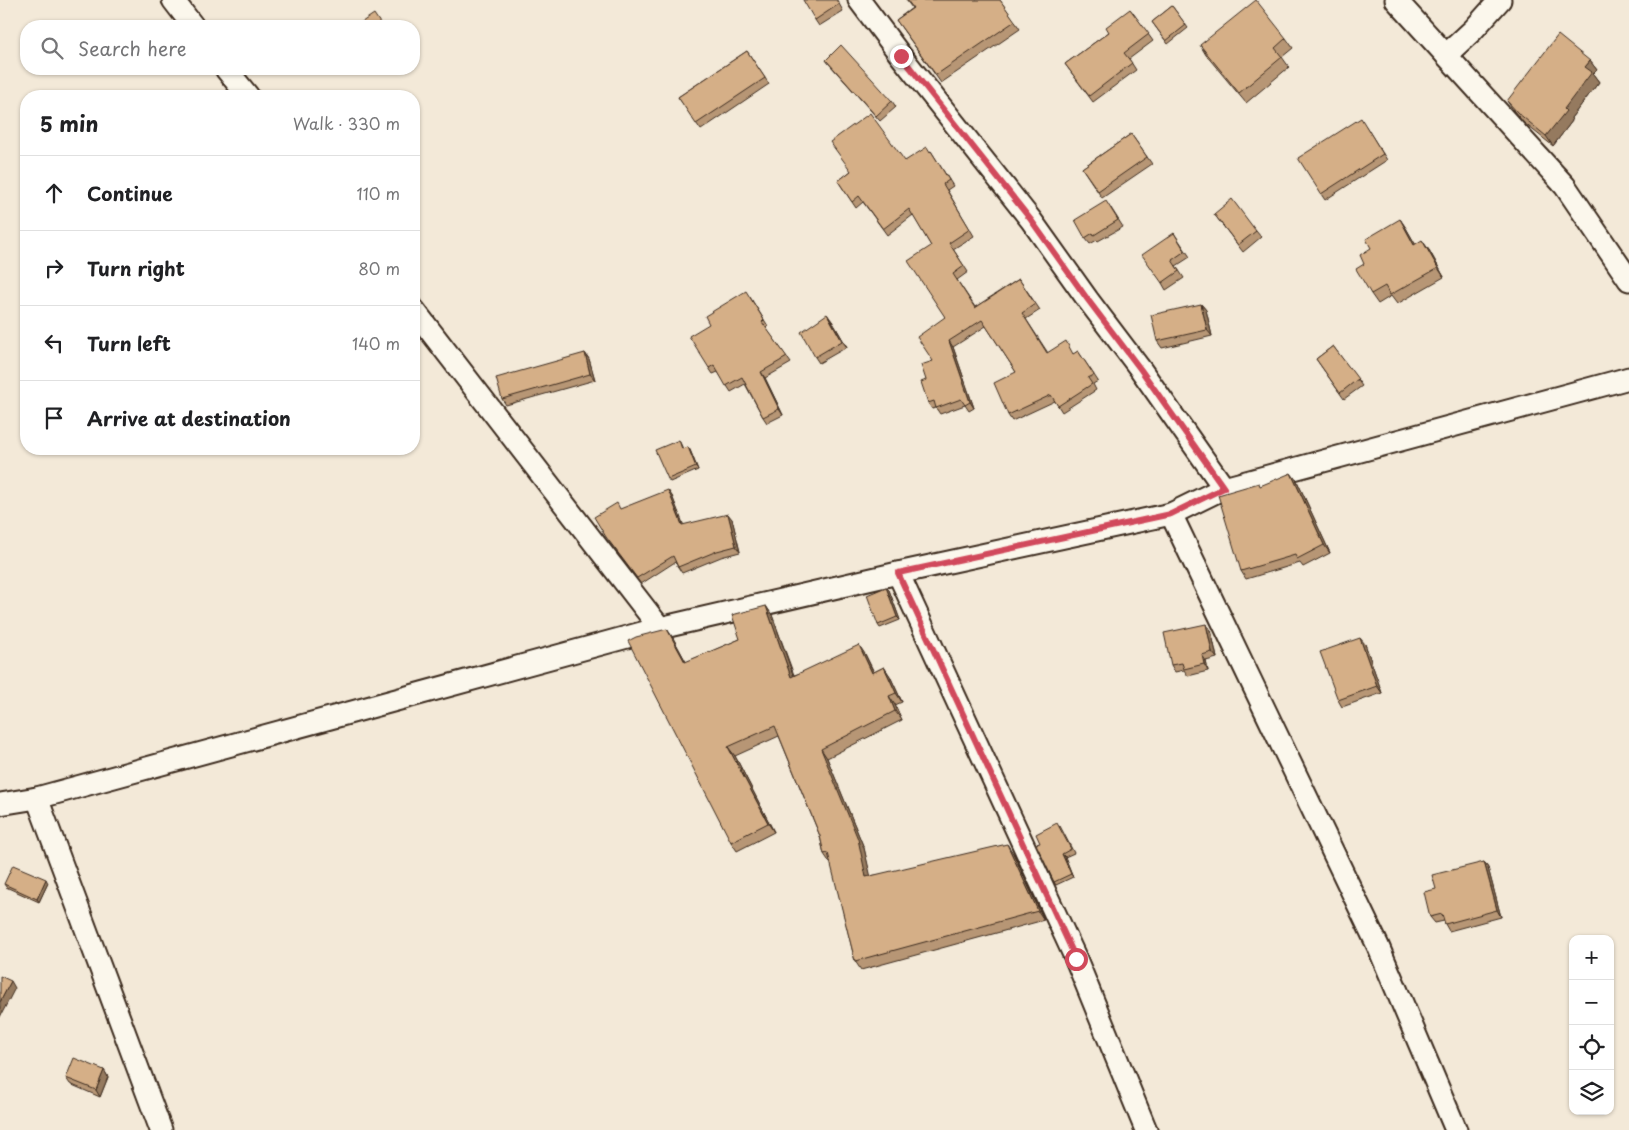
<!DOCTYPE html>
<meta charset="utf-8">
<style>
body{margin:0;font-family:"Playpen Sans",sans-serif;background:#f6f6f6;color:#202124}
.controls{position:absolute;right:15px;bottom:15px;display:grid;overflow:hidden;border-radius:10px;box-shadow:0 1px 4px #0004}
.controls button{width:45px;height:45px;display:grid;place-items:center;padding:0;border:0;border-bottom:1px solid #e0e0e0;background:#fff;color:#202124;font:25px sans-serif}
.stop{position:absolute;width:15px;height:15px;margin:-11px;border:4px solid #d1495b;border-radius:50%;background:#fff}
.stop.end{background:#d1495b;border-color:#fff;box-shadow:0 1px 5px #0008}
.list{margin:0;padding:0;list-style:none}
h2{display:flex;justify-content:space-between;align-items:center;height:65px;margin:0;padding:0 20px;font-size:21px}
h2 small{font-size:16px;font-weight:400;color:#757577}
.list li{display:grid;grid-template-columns:32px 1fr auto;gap:15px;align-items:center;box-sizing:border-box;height:75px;padding:0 20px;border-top:1px solid #e0e0e0}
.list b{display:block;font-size:19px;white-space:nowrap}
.list em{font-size:16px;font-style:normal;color:#757577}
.icon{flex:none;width:28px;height:28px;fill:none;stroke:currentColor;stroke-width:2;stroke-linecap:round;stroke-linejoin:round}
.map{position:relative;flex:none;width:1629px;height:1130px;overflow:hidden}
.search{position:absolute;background:#fff;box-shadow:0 1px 4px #0004;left:20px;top:20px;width:400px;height:55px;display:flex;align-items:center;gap:12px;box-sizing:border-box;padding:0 18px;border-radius:20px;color:#757577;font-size:19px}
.panel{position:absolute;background:#fff;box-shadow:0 1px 4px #0004;left:20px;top:90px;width:400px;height:365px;border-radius:20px}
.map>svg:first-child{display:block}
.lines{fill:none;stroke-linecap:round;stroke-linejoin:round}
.street-casing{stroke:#3b2a1e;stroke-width:25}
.street{stroke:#fbf7ec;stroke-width:21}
.wall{fill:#b79674;stroke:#3b2a1e}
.shaded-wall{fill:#957a5e;stroke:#3b2a1e}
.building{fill:#d5af87;stroke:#3b2a1e}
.route{stroke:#d1495b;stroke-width:6}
</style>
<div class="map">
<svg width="1629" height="1130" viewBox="0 0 1629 1130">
<rect width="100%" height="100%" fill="#f3e9d8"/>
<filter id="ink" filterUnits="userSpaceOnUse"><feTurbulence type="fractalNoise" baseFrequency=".02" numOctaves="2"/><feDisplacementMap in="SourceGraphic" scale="10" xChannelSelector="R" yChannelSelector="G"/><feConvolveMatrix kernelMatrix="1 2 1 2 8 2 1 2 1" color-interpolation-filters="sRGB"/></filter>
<g filter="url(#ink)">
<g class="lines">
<g class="street-casing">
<g id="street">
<path d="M173,0L193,26"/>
<path d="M859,0L901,56L1031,220L1088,300L1141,370L1224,488"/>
<path d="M1396,0L1565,186L1629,280"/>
<path d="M1446,55L1473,30L1500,0"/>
<path d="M226,69L248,96"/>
<path d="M414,310L660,628"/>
<path d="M1171,514L1378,946L1456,1130"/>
<path d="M898,573L1076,959L1146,1130"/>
<path d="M37,798L161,1130"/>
<path d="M0,804L37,798L660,628L898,573L1171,514L1224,488L1629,378"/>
</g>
</g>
<use href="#street" class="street"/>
</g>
<g class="wall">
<path d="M837,0L843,11L819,26L815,20Z"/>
<path d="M906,0H1000L1020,29L941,83L896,20L912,8Z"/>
<path d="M1172,6L1188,28L1168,44L1152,22Z"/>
<path d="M1130,9L1153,41L1129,59L1136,70L1093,102L1065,64L1109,32Z"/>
<path d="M1286,38L1293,48L1282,57L1289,67L1246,103L1206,55L1200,45Z"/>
<path d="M747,51L769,84L701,130L678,97Z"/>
<path d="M826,60L892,101L896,107L880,121L830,65Z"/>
<path d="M1590,61L1597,70L1593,74L1599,82L1571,118L1572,121L1553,146L1524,123L1513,110L1507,101Z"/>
<path d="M1365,125L1387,160L1325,200L1321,194Z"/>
<path d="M1131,134L1152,164L1102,198L1082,168Z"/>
<path d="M931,151L953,186L947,190L974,236L953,249L968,272L957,280L975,307L1019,279L1040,310L1026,319L1048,353L1074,354L1078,351L1098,381L1093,384L1096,390L1062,412L1055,401L1012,421L1008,415L1016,372L986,326L953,347L974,408L969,411L965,405L940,414L936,408L932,409L928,403L926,380L933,361L945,317L931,246L913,215L887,235L863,202L856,208L838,181L851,171L905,161Z"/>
<path d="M1111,208L1123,227L1098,241L1097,240L1090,244L1085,238Z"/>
<path d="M1214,214L1256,231L1261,237L1243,252Z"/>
<path d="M1400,219L1406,228L1415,244L1429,250L1444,277L1397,304L1391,296L1378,304L1371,294L1364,264L1371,248Z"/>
<path d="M1174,233L1190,257L1176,266L1184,278L1166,290L1162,283Z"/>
<path d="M750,297L768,326L766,328L791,363L765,378L783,415L767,423L763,417L745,384L731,392L718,372L713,374L709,368Z"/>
<path d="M1201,304L1206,310L1212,336L1162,348L1157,341Z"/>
<path d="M832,321L847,347L819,363L815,357Z"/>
<path d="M1333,346L1362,386L1344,399L1316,359Z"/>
<path d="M585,353L589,359L595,380L506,405L502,399Z"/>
<path d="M679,440L683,449L688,447L690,450L698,470L670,482L668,479Z"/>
<path d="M1297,481L1330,553L1303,567L1300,563L1246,579L1241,571L1261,486Z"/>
<path d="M672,496L683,525L732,519L740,552L721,557L682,573L678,567L675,562L641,584L610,542L621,509Z"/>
<path d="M889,590L900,620L880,628L878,625Z"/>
<path d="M766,606L772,615L794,675L865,654L874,672L884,667L890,676L902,702L895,705L902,720L827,758L864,848L870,876L1013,853L1044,920L861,970L855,961L831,862L830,863L824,854L820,836L779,736L735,756L774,832L737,851L731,842L667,629L673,638L686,662L740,639Z"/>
<path d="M1211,630L1217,658L1206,661L1208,671L1188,676L1184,670L1175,672L1171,665Z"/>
<path d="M1365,644L1382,693L1342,707L1338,700Z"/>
<path d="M1060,826L1074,853L1065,857L1073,877L1056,885L1054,882L1040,843Z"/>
<path d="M1484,862L1488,868L1501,917L1449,931L1445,924L1444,921L1435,923L1430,917L1436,889Z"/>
<path d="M48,883L39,902L6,887L4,884Z"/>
<path d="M104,1070L108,1077L100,1097L70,1084L66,1078Z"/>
</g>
<g class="shaded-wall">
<path d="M1590,61L1597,70L1593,74L1599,82L1571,118L1572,121L1553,146L1546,136L1585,67Z"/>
<path d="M1400,219L1406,228L1421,254L1414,245Z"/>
<path d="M1422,240L1429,250L1444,277L1438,268Z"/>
<path d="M1201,304L1206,310L1212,336L1207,330Z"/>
<path d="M827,314L832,321L847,347L842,341Z"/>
<path d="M949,341L953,347L974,408L970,402Z"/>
<path d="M585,353L589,359L595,380L590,374Z"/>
<path d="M761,372L765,378L783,415L779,409Z"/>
<path d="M688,447L690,450L698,470L696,467Z"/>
<path d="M1291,473L1297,481L1330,553L1324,545Z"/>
<path d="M668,490L672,496L686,531L682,525Z"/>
<path d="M728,514L732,519L740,552L736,546Z"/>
<path d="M886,587L889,590L900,620L897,617Z"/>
<path d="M766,606L772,615L797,686L791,677Z"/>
<path d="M1206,624L1211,630L1217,658L1212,652Z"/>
<path d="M667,629L673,638L691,671L685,662Z"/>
<path d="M1360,638L1365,644L1382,693L1377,686Z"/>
<path d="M859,645L865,654L878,682L872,673Z"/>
<path d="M1202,655L1206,661L1208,671L1204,664Z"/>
<path d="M884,667L890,676L902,702L896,693Z"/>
<path d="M889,696L895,705L902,720L895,711Z"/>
<path d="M728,747L735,756L774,832L768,823Z"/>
<path d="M821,749L827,758L864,848L873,886L866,877Z"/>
<path d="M1007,844L1013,853L1044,920L1038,911Z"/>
<path d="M1062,854L1065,857L1073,877L1071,874Z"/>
<path d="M1484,862L1488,868L1501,917L1497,910Z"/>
<path d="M46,879L48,883L39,902L37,899Z"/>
<path d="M11,981L15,988L0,1017V1002Z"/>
<path d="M104,1070L108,1077L100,1097L96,1090Z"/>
</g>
<g class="building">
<path d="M803,0H836L839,4L815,20Z"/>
<path d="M907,0H1000L1015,21L936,75L896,20L913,8Z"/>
<path d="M1256,0L1286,38L1275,48L1282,57L1239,93L1200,45Z"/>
<path d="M1172,6L1186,25L1166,41L1152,22Z"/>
<path d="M1130,9L1149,34L1124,53L1132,63L1089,96L1065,64L1109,32L1106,27Z"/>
<path d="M374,14L382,26H356Z"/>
<path d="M1558,35L1590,61L1585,67L1592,72L1564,109L1566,111L1546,136L1518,113L1507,101Z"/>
<path d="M841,45L892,101L876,116L826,60Z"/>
<path d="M747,51L765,78L696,124L678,97Z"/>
<path d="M870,113L905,161L927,147L930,152L931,151L949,180L943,184L970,229L949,243L964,266L953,274L975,308L1019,279L1035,304L1022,313L1047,353L1066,341L1073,354L1078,351L1094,375L1088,378L1092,384L1058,406L1051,395L1008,415L994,383L1016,372L982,320L949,341L970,402L965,405L961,399L936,408L934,401L928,403L921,382L926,380L921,365L933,361L917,337L945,317L908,261L931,246L909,209L883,229L859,196L852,202L838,181L851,171L830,142Z"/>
<path d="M1361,118L1383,154L1321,194L1298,158Z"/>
<path d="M1131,134L1147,157L1098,191L1082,168Z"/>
<path d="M1232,199L1256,231L1238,245L1214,214Z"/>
<path d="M1106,201L1118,220L1094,235L1093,233L1085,238L1075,220Z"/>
<path d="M1400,219L1414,245L1422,240L1438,268L1390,295L1385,286L1371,294L1356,269L1364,264L1360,255L1371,248L1366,239Z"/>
<path d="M1174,233L1185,251L1172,260L1179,271L1162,283L1142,255Z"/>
<path d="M746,291L764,320L762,322L787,357L761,372L779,409L763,417L742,377L726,386L714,365L709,368L689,336L709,324L705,316Z"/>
<path d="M1201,304L1207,330L1157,341L1151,315Z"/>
<path d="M827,314L842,341L815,357L801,332Z"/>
<path d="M1333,346L1358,379L1340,393L1316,359Z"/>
<path d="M585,353L590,374L502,399L496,378Z"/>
<path d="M679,440L682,449L688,447L696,467L668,479L655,450Z"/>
<path d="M1291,473L1324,545L1297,559L1295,555L1241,571L1218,495L1259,483L1260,486Z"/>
<path d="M668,490L682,525L728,514L736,546L717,551L678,567L673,556L637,578L606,537L594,517L617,503L620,509Z"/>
<path d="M886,587L897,617L878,625L867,595Z"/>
<path d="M766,606L791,677L859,645L872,673L884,667L896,693L889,696L895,711L821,749L858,839L866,877L1007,844L1038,911L855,961L828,853L824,854L820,836L775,726L728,747L768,823L731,842L628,641L636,637L667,629L685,662L740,639L732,615Z"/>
<path d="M1206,624L1212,652L1202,655L1204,664L1184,669L1182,663L1171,665L1164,633Z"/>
<path d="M1360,638L1377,686L1338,700L1320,652Z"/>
<path d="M1057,823L1071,849L1062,854L1071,874L1054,882L1036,844L1040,843L1036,834Z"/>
<path d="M1484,862L1497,910L1445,924L1442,914L1430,917L1424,892L1436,889L1432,875Z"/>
<path d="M13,865L46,879L37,899L4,884Z"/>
<path d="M0,976L11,981L0,1002Z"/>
<path d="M74,1058L104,1070L96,1090L66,1078Z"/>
</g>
</g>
<g class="lines" filter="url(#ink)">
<path class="route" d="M901,56L1031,220L1088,300L1141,370L1224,488L1171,514L898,573L1076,959"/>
</g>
</svg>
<div class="controls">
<button>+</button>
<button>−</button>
<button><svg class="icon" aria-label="locate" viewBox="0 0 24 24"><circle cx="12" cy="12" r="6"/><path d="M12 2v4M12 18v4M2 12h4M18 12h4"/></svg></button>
<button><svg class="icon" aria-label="layers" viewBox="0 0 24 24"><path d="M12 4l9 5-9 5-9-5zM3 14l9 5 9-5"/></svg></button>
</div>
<div class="stop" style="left:1076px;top:959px"></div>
<div class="stop end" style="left:901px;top:56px"></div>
<div class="search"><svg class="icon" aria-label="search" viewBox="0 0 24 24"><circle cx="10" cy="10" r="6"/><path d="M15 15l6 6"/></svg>Search here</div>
<section class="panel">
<h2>5 min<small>Walk · 330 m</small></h2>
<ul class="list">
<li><svg class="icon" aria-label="ahead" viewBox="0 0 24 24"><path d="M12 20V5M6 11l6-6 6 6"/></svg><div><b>Continue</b></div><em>110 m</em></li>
<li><svg class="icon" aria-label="right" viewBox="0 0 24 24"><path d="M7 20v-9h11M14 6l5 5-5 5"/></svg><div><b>Turn right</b></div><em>80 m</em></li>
<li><svg class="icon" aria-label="left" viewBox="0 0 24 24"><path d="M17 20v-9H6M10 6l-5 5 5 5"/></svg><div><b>Turn left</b></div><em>140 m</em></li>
<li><svg class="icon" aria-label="arrive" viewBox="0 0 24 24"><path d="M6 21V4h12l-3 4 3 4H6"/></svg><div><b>Arrive at destination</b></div></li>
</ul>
</section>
</div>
